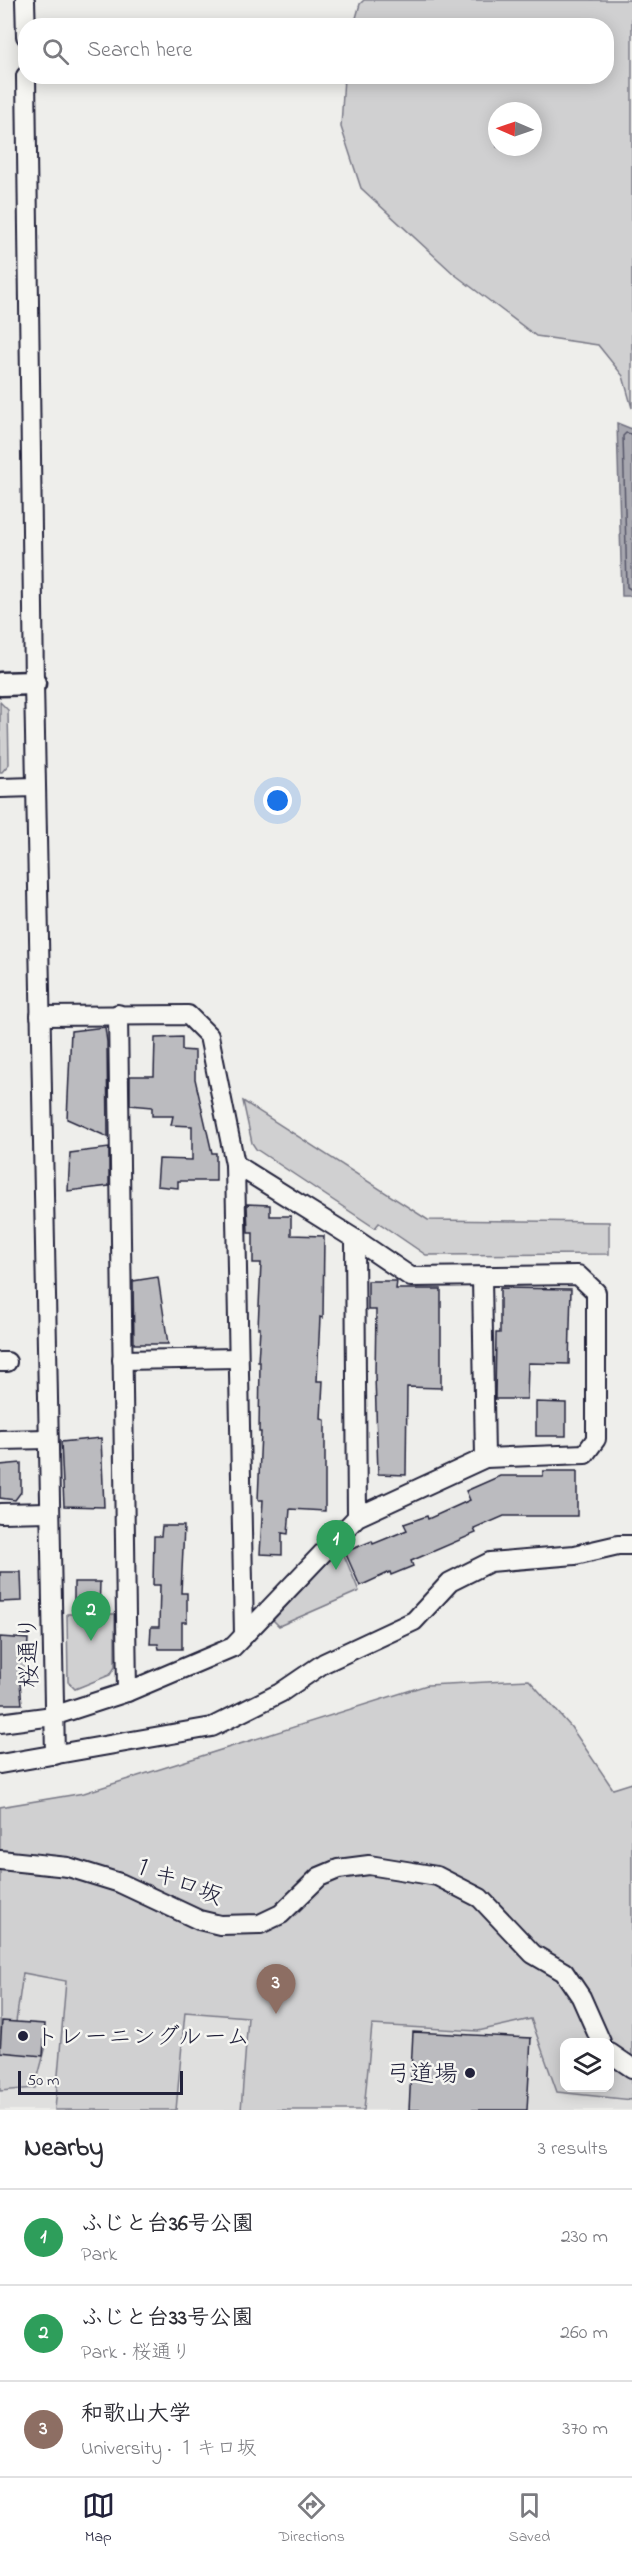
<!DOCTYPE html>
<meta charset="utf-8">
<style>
body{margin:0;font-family:"Indie Flower","Klee One",sans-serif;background:#f7f7f7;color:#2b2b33}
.controls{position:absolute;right:18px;bottom:18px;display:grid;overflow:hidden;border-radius:12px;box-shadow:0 3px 15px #0003}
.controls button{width:54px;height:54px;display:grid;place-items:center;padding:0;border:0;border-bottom:2px solid #e1e1e2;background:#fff;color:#2b2b33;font:30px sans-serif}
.compass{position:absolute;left:488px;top:102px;width:54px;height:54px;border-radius:50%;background:#fff;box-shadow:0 3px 15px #0003;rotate:272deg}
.scale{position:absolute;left:18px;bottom:15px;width:165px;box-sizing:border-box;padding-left:6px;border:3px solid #22223b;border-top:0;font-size:16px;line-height:21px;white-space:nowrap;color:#22223b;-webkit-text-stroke:4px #f6f6f2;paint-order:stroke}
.you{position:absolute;left:278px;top:801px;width:21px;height:21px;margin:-15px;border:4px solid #fff;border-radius:50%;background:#1a73e8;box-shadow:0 0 0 9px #1a73e833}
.badge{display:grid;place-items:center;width:39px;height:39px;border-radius:50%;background:#22223b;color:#fff;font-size:20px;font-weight:700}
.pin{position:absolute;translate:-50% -50px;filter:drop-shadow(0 2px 3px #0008)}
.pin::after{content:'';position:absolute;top:32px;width:21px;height:18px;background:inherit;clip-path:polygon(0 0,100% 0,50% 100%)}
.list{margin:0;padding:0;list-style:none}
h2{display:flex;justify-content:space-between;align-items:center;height:78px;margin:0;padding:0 24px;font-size:26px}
h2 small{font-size:20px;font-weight:400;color:#7c7c81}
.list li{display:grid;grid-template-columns:39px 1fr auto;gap:18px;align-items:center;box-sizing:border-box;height:96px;padding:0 24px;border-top:2px solid #e1e1e2}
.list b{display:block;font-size:22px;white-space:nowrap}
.list p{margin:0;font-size:20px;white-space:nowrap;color:#7c7c81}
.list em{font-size:20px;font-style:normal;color:#7c7c81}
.icon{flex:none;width:33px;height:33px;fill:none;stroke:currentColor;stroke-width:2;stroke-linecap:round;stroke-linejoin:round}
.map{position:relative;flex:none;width:632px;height:2110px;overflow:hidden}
.search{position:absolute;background:#fff;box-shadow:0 3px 15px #0003;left:18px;right:18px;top:18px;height:66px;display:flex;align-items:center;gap:15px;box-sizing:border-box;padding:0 21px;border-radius:24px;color:#7c7c81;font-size:22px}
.sheet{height:366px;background:#fff}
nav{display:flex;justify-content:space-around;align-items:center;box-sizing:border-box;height:84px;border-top:2px solid #e1e1e2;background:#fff;font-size:16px;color:#7c7c81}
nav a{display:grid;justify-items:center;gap:3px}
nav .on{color:#22223b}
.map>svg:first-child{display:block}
.built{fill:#dfdfde}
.green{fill:#d0d0d1;stroke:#797986;stroke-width:1.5;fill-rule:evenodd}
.water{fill:#a7a7af;stroke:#727281;stroke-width:1.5}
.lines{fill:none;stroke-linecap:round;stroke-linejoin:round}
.shore{stroke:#575769;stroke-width:1.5}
.building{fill:#bbbbbf;stroke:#22223b;stroke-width:1.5}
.minor-casing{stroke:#22223b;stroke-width:22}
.tertiary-casing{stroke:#22223b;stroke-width:27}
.minor{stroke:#f6f6f2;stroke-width:18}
.tertiary{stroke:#f6f6f2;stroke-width:22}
.poi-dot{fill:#22223b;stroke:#f6f6f2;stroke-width:2}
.labels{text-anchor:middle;stroke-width:5;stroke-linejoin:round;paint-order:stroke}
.street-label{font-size:24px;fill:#22223b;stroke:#f6f6f2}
.poi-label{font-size:24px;fill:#22223b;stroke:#f6f6f2;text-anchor:start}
</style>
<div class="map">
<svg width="632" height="2110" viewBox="0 0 632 2110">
<rect width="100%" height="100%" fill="#eeeeeb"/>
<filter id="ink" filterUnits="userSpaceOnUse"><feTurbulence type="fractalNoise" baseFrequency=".0167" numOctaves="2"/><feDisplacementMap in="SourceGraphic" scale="12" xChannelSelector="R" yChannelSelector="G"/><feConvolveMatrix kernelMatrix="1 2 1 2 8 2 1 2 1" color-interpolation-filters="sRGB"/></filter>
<g filter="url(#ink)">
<path class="built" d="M0,1940L532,1995L564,2042V2088L632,2086V2110H0Z"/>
<g class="green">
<path d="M364,0H632V408L623,376L598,345L536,336L454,274L361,188L341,127L344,77L606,76V26L354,25L360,4ZM497,111H533V147H497Z"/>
<path d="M0,702L8,710L9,764L2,772H0Z"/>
<path d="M243,1101L428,1220L609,1222V1254L426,1255L379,1223L375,1228L256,1149L252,1143Z"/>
<path d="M341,1548L359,1591L279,1626L273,1620Z"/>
<path d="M67,1614H115V1667L110,1675L75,1689L68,1682Z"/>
<path d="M529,1680L571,1727L613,1789L632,1783V2100L557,2092L531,2019L478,2031L372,2025L364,2110H241L248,2017L185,2012L176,2110H55L66,1981L23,1973L14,2036L46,2046L35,2088L0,2091V1807L84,1793L427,1685ZM564,2042H610V2088H564Z"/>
</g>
<path class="water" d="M617,423L632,429V596H622Z"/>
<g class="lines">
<path class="shore" d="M632,434L626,433L623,436L627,587L632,590"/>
</g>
<g class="building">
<path d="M105,1027L107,1042L108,1137L67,1119L71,1031Z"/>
<path d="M182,1037V1050L195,1051V1079L212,1153H216V1181H178V1188L157,1186L159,1159L192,1160V1126L171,1125L173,1116H152V1107L130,1105V1076H154L155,1038Z"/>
<path d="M109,1148V1186L68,1191L70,1153Z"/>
<path d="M247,1204L270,1205V1216H291V1235L324,1236L323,1318L320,1317L317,1381H323L321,1419L325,1420V1511L290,1509L288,1534L282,1533V1555L260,1554L263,1500H258L261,1432H259L260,1362H258L260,1328H258L261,1263H253V1233H248Z"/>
<path d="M158,1277L168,1344H134L133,1281Z"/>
<path d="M368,1281H397L396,1289H441V1388L407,1387L406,1475L378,1474L375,1376L376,1310H368Z"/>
<path d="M500,1288L571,1289L569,1364L528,1363L527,1399H495L496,1333H500Z"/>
<path d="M536,1402L566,1403V1436H536Z"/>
<path d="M101,1438L104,1507L64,1506L61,1442Z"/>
<path d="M21,1463V1492L15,1500L0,1498V1465Z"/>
<path d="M543,1471H577V1516H504L474,1529L476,1533L411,1561L413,1566L391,1575L390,1572L360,1586L345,1552L372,1541L373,1544L407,1530L404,1524L427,1516L428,1519L470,1500L466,1491L500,1476H543Z"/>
<path d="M162,1526H184L181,1593H187V1622H182V1649H159L158,1644H150L151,1627H159L160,1585H153L154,1536H161Z"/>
<path d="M0,1572H21L22,1601L0,1602Z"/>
<path d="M74,1582H100L99,1612H74Z"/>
<path d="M0,1637L28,1639L26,1672H19L22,1704H0Z"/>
<path d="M2,2021L45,2024L43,2056L0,2052Z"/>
<path d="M413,2032L531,2038L527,2110H409Z"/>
</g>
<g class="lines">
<g class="minor-casing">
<g id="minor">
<path d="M25,0L26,36"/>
<path d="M26,76L34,683L55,1755"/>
<path d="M0,788L35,787"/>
<path d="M118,1014L127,1692"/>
<path d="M235,1164L244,1635"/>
<path d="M355,1239L357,1517"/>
<path d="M482,1277L485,1458"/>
<path d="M122,1360L238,1358"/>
<path d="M0,1362H7"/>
<path d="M0,1440L48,1439"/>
<path d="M0,1513L50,1512"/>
<path d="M0,1723L53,1716L127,1692L233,1647L357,1517L485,1458L585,1454L596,1439V1292L578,1275L411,1277L355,1239L235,1164L209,1036L188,1015L40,1016"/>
<path d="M0,1764L212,1727L280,1693L324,1663L414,1621L450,1582L490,1562L575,1555L618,1545H632"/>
<path d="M0,1860L68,1867L120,1883L199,1920L220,1925L260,1924L281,1914L319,1877L338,1869L369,1865L437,1876L480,1898L533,1954L564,1972L581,1997L601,2042"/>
<path d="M610,2053L632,2068"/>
</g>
</g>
<g class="tertiary-casing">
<path id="tertiary" d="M0,684L34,683"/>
</g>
<use href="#minor" class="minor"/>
<use href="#tertiary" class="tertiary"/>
</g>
</g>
<g class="poi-dot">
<circle cx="23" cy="2036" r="6"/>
<circle cx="470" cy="2073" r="6"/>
</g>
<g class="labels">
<g class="street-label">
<text transform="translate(28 1652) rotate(-91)" y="8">桜通り</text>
<text transform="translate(177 1880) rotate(21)" y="8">１キロ坂</text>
</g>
<g class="poi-label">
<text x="35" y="2044">トレーニングルーム</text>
<text x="458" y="2081" text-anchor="end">弓道場</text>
</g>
</g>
</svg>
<div class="controls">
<button><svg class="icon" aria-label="layers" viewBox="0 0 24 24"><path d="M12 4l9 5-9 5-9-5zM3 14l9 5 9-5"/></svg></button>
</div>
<svg class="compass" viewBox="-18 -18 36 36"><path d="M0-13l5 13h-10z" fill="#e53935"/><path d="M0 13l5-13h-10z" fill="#7c7c81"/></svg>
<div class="scale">50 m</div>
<div class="you"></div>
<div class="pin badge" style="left:336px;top:1570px;background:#2e9e5b">1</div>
<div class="pin badge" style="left:91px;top:1641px;background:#2e9e5b">2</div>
<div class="pin badge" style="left:276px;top:2014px;background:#8d6e63">3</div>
<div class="search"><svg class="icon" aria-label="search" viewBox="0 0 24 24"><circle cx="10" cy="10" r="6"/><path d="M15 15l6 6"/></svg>Search here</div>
</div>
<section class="sheet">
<h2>Nearby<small>3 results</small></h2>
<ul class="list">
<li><span class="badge" style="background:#2e9e5b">1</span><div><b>ふじと台36号公園</b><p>Park</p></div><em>230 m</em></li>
<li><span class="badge" style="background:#2e9e5b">2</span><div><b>ふじと台33号公園</b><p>Park · 桜通り</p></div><em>260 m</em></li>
<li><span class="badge" style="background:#8d6e63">3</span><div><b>和歌山大学</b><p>University · １キロ坂</p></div><em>370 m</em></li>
</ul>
</section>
<nav>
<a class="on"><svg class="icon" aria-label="map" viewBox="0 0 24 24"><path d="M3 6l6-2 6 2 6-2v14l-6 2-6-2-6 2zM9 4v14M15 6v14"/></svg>Map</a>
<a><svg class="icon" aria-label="directions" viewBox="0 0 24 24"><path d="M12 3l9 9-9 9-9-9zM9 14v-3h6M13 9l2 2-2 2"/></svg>Directions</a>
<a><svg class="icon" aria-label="saved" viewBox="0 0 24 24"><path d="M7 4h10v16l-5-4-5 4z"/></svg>Saved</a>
</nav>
